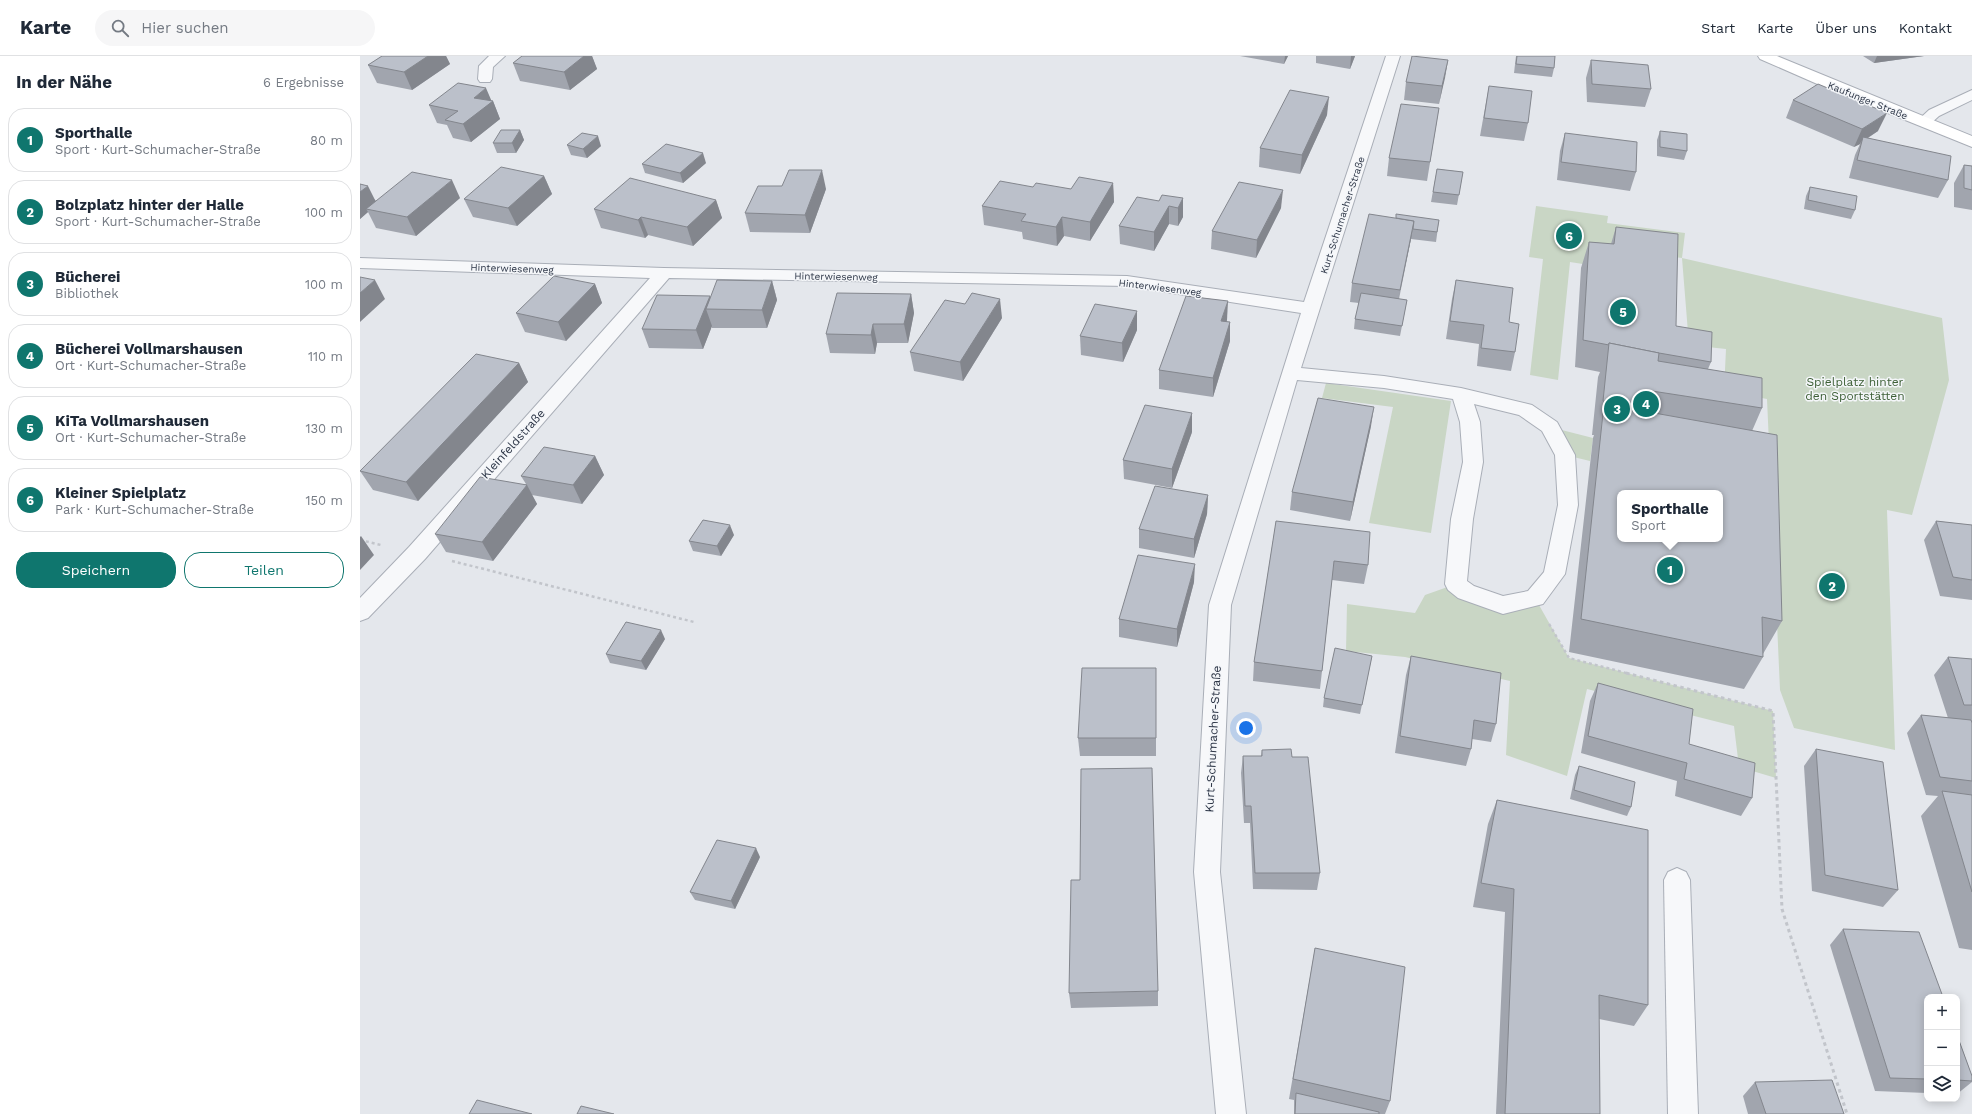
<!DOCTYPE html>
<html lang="de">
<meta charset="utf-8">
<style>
body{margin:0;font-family:"Work Sans",sans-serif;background:#f6f6f7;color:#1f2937}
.controls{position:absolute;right:12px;bottom:12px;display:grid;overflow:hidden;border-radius:8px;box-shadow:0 2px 10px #0003}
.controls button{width:36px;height:36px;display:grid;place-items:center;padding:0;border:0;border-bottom:1px solid #e0e1e3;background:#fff;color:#1f2937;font:20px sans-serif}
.you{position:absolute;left:886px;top:672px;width:14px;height:14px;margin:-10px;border:3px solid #fff;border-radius:50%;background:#1a73e8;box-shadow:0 0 0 6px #1a73e833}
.badge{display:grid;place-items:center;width:26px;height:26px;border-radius:50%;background:#0f766e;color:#fff;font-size:13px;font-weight:700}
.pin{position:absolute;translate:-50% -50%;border:2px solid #fff;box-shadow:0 1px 4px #0006}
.popup{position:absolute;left:1257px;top:434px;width:106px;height:52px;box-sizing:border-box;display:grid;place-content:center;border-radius:8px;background:#fff;filter:drop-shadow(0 1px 3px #0005);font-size:13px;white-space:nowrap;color:#747a83}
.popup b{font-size:15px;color:#1f2937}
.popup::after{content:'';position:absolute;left:50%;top:100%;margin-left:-8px;border:8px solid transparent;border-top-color:#fff}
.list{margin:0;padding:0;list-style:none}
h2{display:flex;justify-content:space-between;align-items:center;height:52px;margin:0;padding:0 16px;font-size:17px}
h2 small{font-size:13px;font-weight:400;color:#747a83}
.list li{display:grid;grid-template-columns:26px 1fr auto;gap:12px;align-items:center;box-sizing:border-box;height:64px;margin:0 8px 8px;padding:0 8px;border:1px solid #e0e1e3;border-radius:16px}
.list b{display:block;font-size:15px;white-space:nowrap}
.list p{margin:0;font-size:13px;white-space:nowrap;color:#747a83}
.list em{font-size:13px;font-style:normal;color:#747a83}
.actions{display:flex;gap:8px;padding:12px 16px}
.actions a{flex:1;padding:9px 0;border:1px solid #0f766e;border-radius:16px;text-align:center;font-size:14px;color:#0f766e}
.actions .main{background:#0f766e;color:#fff}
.icon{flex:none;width:22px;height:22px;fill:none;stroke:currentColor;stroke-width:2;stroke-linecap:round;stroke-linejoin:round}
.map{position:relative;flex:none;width:1612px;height:1058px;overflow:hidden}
header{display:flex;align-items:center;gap:24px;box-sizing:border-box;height:56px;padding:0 20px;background:#fff;border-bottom:1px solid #e0e1e3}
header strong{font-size:19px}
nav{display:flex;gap:22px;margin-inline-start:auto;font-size:14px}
.search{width:280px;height:36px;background:#f6f6f7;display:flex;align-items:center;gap:10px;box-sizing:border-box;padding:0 14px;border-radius:22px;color:#747a83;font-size:15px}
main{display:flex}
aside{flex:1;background:#fff}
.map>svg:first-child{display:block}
.green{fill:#c9d6c5}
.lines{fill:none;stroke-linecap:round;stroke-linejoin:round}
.service-casing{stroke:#a9aeb7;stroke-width:2}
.minor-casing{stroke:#a9aeb7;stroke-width:2}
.secondary-casing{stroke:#a9aeb7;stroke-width:2}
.path-far1{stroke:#c2c5cb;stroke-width:2.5;stroke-dasharray:3 3;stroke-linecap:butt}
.path{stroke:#c2c5cb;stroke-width:3;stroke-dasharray:3.5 3.5;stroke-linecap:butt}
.service{fill:#f7f8fa;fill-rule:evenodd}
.minor{fill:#f7f8fa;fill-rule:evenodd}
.secondary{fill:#fff;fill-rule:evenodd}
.wall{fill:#a1a5ae}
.shaded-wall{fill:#83868d}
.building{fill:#bbc0ca;stroke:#83868d;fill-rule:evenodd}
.labels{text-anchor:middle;stroke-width:3;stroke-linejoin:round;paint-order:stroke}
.far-street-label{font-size:10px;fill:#2b3445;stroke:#f4f6f9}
.park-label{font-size:12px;fill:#3f6138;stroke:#f4f6f9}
.street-label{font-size:12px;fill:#2b3445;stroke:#f4f6f9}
</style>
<header>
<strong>Karte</strong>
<div class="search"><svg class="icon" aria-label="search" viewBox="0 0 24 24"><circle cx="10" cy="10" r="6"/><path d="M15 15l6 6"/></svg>Hier suchen</div>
<nav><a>Start</a><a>Karte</a><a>Über uns</a><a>Kontakt</a></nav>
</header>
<main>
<aside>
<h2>In der Nähe<small>6 Ergebnisse</small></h2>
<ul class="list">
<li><span class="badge">1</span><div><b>Sporthalle</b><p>Sport · Kurt-Schumacher-Straße</p></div><em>80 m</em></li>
<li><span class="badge">2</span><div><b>Bolzplatz hinter der Halle</b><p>Sport · Kurt-Schumacher-Straße</p></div><em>100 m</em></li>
<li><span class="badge">3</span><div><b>Bücherei</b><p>Bibliothek</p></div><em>100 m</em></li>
<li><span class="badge">4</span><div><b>Bücherei Vollmarshausen</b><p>Ort · Kurt-Schumacher-Straße</p></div><em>110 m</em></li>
<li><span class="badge">5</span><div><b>KiTa Vollmarshausen</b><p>Ort · Kurt-Schumacher-Straße</p></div><em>130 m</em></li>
<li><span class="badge">6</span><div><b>Kleiner Spielplatz</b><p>Park · Kurt-Schumacher-Straße</p></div><em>150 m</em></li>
</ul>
<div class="actions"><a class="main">Speichern</a><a>Teilen</a></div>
</aside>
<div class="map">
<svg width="1612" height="1058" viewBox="0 0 1612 1058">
<rect width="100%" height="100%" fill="#e4e7ec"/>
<g class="green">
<path d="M1176,150L1248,160L1247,167L1325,177L1322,202L1582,262L1589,324L1552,459L1527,454L1535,694L1434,672L1420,634L1407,343L1364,335L1366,293L1329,289L1322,202L1244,192L1242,211L1210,206L1198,324L1170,319L1183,203L1169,201Z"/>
<path d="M966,327L1091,345L1071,477L1009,467L1033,351L962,342Z"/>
<path d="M1190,371L1233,382L1230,405L1205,399Z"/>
<path d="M1096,528L1143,549L1175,542L1209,602L1413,655L1416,722L1379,711L1374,670L1227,633L1207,720L1146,699L1150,625L1045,601L986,595L987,548L1055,557L1065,539Z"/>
</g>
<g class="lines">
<g class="service-casing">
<path id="service" d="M1317,812L1326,816L1330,824L1338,1058H1308L1304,824L1308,816Z"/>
</g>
<g class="minor-casing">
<g id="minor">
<path d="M129,0H145L133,11L132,23L130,26H120L118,23L119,10Z"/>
<path d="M1026,0H1040L941,312L1024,320L1101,332L1172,349L1197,366L1215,399L1218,449L1205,518L1183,548L1143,558L1098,542L1088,534L1085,528L1091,463L1103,406L1100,366L1093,343L1024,332L937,324L871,549L860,816L886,1058H856L834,816L849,549L941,257L767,230L309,222L65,503L8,562L0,565V542L49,491L290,222L0,212V202L304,212L767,220L944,246ZM1114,348L1159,359L1182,375L1195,399L1198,449L1184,516L1168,535L1143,540L1114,530L1107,525L1113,463L1123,406L1120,366Z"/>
<path d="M1612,34V44L1579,60L1569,69H1559L1556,66L1569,54Z"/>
</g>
</g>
<g class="secondary-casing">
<path id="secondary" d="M1398,0H1417L1612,80V91L1471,34L1400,3Z"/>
</g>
<g class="path-far1">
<path d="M0,484L21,489"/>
<path d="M92,505L334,566"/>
<path d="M1189,568L1209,602L1270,618"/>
</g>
<path class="path" d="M1266,617L1413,655L1422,853L1487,1058"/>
<use href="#service" class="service"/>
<use href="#minor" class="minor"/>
<use href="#secondary" class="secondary"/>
</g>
<g class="wall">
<path d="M22,0H86L90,8L52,34L17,27L8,9Z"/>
<path d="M162,0H232L237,13L210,34L160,25L153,7Z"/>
<path d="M880,0H928L924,8Z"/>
<path d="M956,0H995L990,13L956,7Z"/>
<path d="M1156,0H1195L1194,12L1192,21L1154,17Z"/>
<path d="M1503,0H1564L1514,7Z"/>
<path d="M1088,4L1079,48L1044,44L1046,26Z"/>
<path d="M1231,4L1291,33L1285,51L1227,46L1226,22Z"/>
<path d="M1129,30L1168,67L1164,85L1120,80Z"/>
<path d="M1433,44L1518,75L1508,82L1588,124L1578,142L1489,122L1495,99L1500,88L1494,91L1426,62Z"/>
<path d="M131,45H133L140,63L111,86L93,82L87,69L77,67L69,49Z"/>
<path d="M1079,52L1067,125L1027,120L1029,102Z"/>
<path d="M967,59L940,118L899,111L900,92Z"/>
<path d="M160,74L164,84L156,97H137L133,87Z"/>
<path d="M1300,75L1327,95L1324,104L1297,100V84Z"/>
<path d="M1205,77L1276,116L1270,135L1197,124L1200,95Z"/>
<path d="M207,89L241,90L227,102L211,99Z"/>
<path d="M346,107L323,127L285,117L282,108Z"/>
<path d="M1604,109L1612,110V154L1594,151V127Z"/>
<path d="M1077,113L1103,116L1097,149L1071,146Z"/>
<path d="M184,120L192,138L157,170L113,161L104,143Z"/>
<path d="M753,127L754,146L730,185L704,180L697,190L663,183L662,176L624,169L622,150L673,131L711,133Z"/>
<path d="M0,128L16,145L100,142L56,180L16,172L8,156L0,163Z"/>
<path d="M1450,131L1495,154L1491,163L1444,153L1446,140Z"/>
<path d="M466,133L450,177L390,176L385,157Z"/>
<path d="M823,142V161L818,170L809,168L794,195L760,188L759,170L799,145Z"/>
<path d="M356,144L362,162L333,190L288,179L285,182L241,172L234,153Z"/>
<path d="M921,152L896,202L851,193L852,175Z"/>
<path d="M1036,162L1079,164L1076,186L1051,183L1039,243L1047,244L1040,280L994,273L995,263L999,247L990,246L992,227Z"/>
<path d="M1256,171L1316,270L1351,306L1348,313L1402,352L1392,375L1422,565L1403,598V601L1384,633L1209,596L1233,382L1234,379H1232L1238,321L1240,316L1215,311L1221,212L1229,186L1251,188Z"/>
<path d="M1096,224L1149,266L1155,296L1151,315L1117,310L1119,288L1086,283L1092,243Z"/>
<path d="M412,225L417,244L407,272H352V270L343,293L289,292L282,273L350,242Z"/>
<path d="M235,228L242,247L206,285L165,276L156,257Z"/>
<path d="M551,238L554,257L548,287H517L515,298L470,297L466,278Z"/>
<path d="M642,262L603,325L554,315L550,296Z"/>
<path d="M867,264V266H870V285L853,341L799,333V314Z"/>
<path d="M777,274L763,306L721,299L720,280Z"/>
<path d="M159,307L168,326L58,445L13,434L0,415Z"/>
<path d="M1011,370L990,465L930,454L932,436Z"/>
<path d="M832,376L812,432L764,423L763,404Z"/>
<path d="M235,400L244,419L222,448L172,439L177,448L133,505L86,496L75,478L166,428L161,420Z"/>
<path d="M848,439L847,458L834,502L779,492V473Z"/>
<path d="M916,465L1008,509L1004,528L972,524L962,615L960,633L893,625L894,606Z"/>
<path d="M1576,465L1612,469V544L1580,540L1564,484Z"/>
<path d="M374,479L361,500L333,495L329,485Z"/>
<path d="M834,526L817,591L759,581V563Z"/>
<path d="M305,583L286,614L250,607L246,598Z"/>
<path d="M1012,600L1000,658L963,651L964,642Z"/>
<path d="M1051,600L1136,668L1131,686L1112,683L1111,693L1106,710L1035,697L1046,619Z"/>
<path d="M1588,601L1612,603V894L1599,892L1561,760L1578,740L1566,739L1547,677L1561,659L1588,662L1574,619Z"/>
<path d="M796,612V700H720L718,682Z"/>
<path d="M1238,627L1392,742L1381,760L1315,740L1317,725L1221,697L1230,645Z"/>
<path d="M1456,693L1538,834L1523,851L1452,835L1444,710Z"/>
<path d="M902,694L932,701L960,817L957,834L893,833L890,767H884L881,717L883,700H901Z"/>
<path d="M1219,710L1271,751L1267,760L1210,743L1215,719Z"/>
<path d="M1137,744L1288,949L1274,970L1239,963L1240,1058H1136L1145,856L1113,851L1128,768Z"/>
<path d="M400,801L375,853L335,844L330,836Z"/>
<path d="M1483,873L1567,941V1037L1515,1035L1470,889Z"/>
<path d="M955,892L1030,1045L1025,1058H934V1044L929,1043Z"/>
<path d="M798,935V950L711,952L709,937Z"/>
<path d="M1597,979L1612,1020V1026L1597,1038Z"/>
<path d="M1395,1026L1484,1058H1388L1383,1040Z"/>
</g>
<g class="shaded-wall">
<path d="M68,0H86L90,8L52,34L44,16Z"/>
<path d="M224,0H232L237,13L210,34L204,16Z"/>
<path d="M925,0H928L924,8Z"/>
<path d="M991,0H995L990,13Z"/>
<path d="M1517,0H1564L1514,7Z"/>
<path d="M1088,4L1085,22L1079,48L1082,30Z"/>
<path d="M126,32L132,46L133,45L140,63L111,86L103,68L114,42Z"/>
<path d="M969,41L967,59L940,118L942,99Z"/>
<path d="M1527,57L1518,75L1501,86L1503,81L1500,88L1494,91L1502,73Z"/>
<path d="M160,74L164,84L156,97L152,87Z"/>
<path d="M238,80L241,90L227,102L223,93Z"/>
<path d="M343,97L346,107L323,127L320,117Z"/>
<path d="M462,114L466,133L450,177L445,159Z"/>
<path d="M184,120L192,138L157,170L148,152Z"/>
<path d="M92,124L100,142L56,180L47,161Z"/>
<path d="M753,127L754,146L730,185V166Z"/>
<path d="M8,130L17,148L6,153L8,156L0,163V136Z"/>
<path d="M923,134L921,152L896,202L897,184Z"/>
<path d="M823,142V161L818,170V152Z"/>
<path d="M356,144L362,162L333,190L327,171Z"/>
<path d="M809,150V168L794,195V176Z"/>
<path d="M281,161L288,179L285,182L278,164Z"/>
<path d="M702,161L704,180L697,190L696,171Z"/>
<path d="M1054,165L1051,183L1036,253L1040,234Z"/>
<path d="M15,224L25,243L0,266V237Z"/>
<path d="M412,225L417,244L407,272L402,254Z"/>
<path d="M235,228L242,247L206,285L198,266Z"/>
<path d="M551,238L554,257L548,287L544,268Z"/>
<path d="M350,240L354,253H346L352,270L343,293L336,274Z"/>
<path d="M640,243L642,262L603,325L600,306Z"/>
<path d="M868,245L867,264L861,284V265Z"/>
<path d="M777,255V274L763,306L762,287Z"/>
<path d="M870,266V285L853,341V322Z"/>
<path d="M513,268L517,287L515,298L511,279Z"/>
<path d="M159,307L168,326L58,445L46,426Z"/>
<path d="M1014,351L1011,370L990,465L993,446Z"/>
<path d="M832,357V376L812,432V413Z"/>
<path d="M235,400L244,419L222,448L213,429Z"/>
<path d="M167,429L177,448L133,505L122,486Z"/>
<path d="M848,439L847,458L834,502V483Z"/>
<path d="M370,469L374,479L361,500L357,490Z"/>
<path d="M1,480L14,499L0,514V481Z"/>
<path d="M835,508L834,526L817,591V573Z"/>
<path d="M301,574L305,583L286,614L281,605Z"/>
<path d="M396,792L400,801L375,853L371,845Z"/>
</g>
<g class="building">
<path d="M22,0H68L44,16L8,9Z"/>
<path d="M162,0H224L204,16L153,7Z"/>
<path d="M1052,0L1088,4L1082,30L1046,26Z"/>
<path d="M1157,0H1195L1194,12L1156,8Z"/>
<path d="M1231,4L1288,9L1291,33L1232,28Z"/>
<path d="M98,27L126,32L114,42L133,45L103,68L85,64L98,55L69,49Z"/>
<path d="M1458,28L1527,57L1502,73L1433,44Z"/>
<path d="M1129,30L1172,35L1168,67L1124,62Z"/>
<path d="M930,34L969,41L942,99L900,92Z"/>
<path d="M1041,48L1079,52L1070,106L1029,102Z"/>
<path d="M141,74H160L152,87H133Z"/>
<path d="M1300,75L1327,78V95L1300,91Z"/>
<path d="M222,77L238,80L223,93L207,89Z"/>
<path d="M1205,77L1277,86L1276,116L1201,106Z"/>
<path d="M1503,81L1591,100L1588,124L1497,104Z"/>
<path d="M306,88L343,97L320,117L282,108Z"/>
<path d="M1604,109L1612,110V134L1604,132Z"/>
<path d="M141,111L184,120L148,152L104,143Z"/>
<path d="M1077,113L1103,116L1099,139L1073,136Z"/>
<path d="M429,114H462L445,159L385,157L398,130H422Z"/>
<path d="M52,116L92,124L47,161L6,153Z"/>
<path d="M719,121L753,127L730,166L702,161L696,171L661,165L666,158L622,150L640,125L673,131L676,127L711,133Z"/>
<path d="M270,122L356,144L327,171L281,161L278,164L234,153Z"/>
<path d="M879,126L923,134L897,184L852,175Z"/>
<path d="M0,128L8,130L0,136Z"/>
<path d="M1450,131L1497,140L1495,154L1448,144Z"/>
<path d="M802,139L823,142L818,152L809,150L794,176L759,170L777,141L799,145Z"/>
<path d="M1009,158L1054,165L1040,234L992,227Z"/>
<path d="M1036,158L1079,164L1077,176L1053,173L1054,165L1036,162Z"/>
<path d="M1256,171L1318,178L1316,270L1352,276L1351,306L1299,297L1249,287V289L1223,284L1229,186L1254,188Z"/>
<path d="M194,220L235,228L198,266L156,257Z"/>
<path d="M0,221L15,224L0,237Z"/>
<path d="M357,224L412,225L402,254L346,253Z"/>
<path d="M1096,224L1153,232L1149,266L1159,268L1155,296L1121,292L1124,269L1090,265Z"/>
<path d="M477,237L551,238L544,268H513L511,279L466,278Z"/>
<path d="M612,237L640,243L600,306L550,296L585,244L605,248Z"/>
<path d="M1001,237L1047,244L1042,270L995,263Z"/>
<path d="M297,239L350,240L336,274L282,273Z"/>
<path d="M826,240L868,245L861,265L870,266L853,322L799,314Z"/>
<path d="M735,248L777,255L762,287L720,280Z"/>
<path d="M1249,287L1299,297L1298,305L1402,322V352L1292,335L1289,351L1243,345Z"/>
<path d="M116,298L159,307L46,426L0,415Z"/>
<path d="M958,342L1014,351L993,446L932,436Z"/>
<path d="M1244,348L1417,379L1422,565L1402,561L1403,601L1221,563ZM1260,437H1360V483H1260Z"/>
<path d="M785,349L832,357L812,413L763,404Z"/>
<path d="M184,391L235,400L213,429L161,420Z"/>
<path d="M120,421L167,429L122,486L75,478Z"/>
<path d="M795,430L848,439L834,483L779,473Z"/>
<path d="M343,464L370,469L357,490L329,485Z"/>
<path d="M916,465L1010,476L1008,509L974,505L962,615L894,606Z"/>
<path d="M1576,465L1612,469V524L1593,521Z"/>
<path d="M778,499L835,508L817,573L759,563Z"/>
<path d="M266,566L301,574L281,605L246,598Z"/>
<path d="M975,592L1012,600L1002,649L964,642Z"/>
<path d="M1051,600L1141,617L1136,668L1114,664L1111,693L1040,680Z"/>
<path d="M1588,601L1612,603V649H1604Z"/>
<path d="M722,612H796V682H718Z"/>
<path d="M1238,627L1333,653L1329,688L1395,707L1392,742L1324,723L1327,707L1228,680Z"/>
<path d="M1561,659L1611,664L1612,667V725L1580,721Z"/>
<path d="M931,693L932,701H948L960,817H895L891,750H885L883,700H902V694Z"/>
<path d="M1456,693L1523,706L1538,834L1465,819Z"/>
<path d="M1219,710L1275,726L1271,751L1214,734Z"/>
<path d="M792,712L798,935L709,937L711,824H720L721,713Z"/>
<path d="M1582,735L1612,739V836Z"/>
<path d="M1137,744L1288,774V949L1239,939L1240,1058H1145L1154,833L1121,827Z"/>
<path d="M357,784L396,792L371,845L330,836Z"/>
<path d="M1483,873L1559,876L1583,941H1567V1023L1530,1022Z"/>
<path d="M955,892L1045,911L1030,1045L933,1023Z"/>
<path d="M1597,979L1612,1020V1025L1597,1024Z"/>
<path d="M1472,1024L1484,1058H1406L1395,1026Z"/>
<path d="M936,1037L1019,1056V1058H935Z"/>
<path d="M117,1044L172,1058H109Z"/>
<path d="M221,1050L254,1058H217Z"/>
</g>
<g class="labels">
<g class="far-street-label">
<text transform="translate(1508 44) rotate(22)" y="4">Kaufunger Straße</text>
<text transform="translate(982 159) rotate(-72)" y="4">Kurt-Schumacher-Straße</text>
<text transform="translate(152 212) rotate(2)" y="4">Hinterwiesenweg</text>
<text transform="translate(476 220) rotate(1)" y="4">Hinterwiesenweg</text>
<text transform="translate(800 231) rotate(7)" y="4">Hinterwiesenweg</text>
</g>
<g class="park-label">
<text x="1495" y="330">Spielplatz hinter<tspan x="1495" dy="14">den Sportstätten</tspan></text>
</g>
<g class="street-label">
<text transform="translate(153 388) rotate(-48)" y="4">Kleinfeldstraße</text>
<text transform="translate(853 683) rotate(-87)" y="4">Kurt-Schumacher-Straße</text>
</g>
</g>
</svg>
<div class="controls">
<button>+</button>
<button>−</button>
<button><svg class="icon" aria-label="layers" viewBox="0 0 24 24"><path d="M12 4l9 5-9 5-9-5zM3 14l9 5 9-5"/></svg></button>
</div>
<div class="you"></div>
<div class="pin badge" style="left:1310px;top:514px">1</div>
<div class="popup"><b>Sporthalle</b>Sport</div>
<div class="pin badge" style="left:1472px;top:530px">2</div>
<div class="pin badge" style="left:1257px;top:353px">3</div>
<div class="pin badge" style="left:1286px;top:348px">4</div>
<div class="pin badge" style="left:1263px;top:256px">5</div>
<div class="pin badge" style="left:1209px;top:180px">6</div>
</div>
</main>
